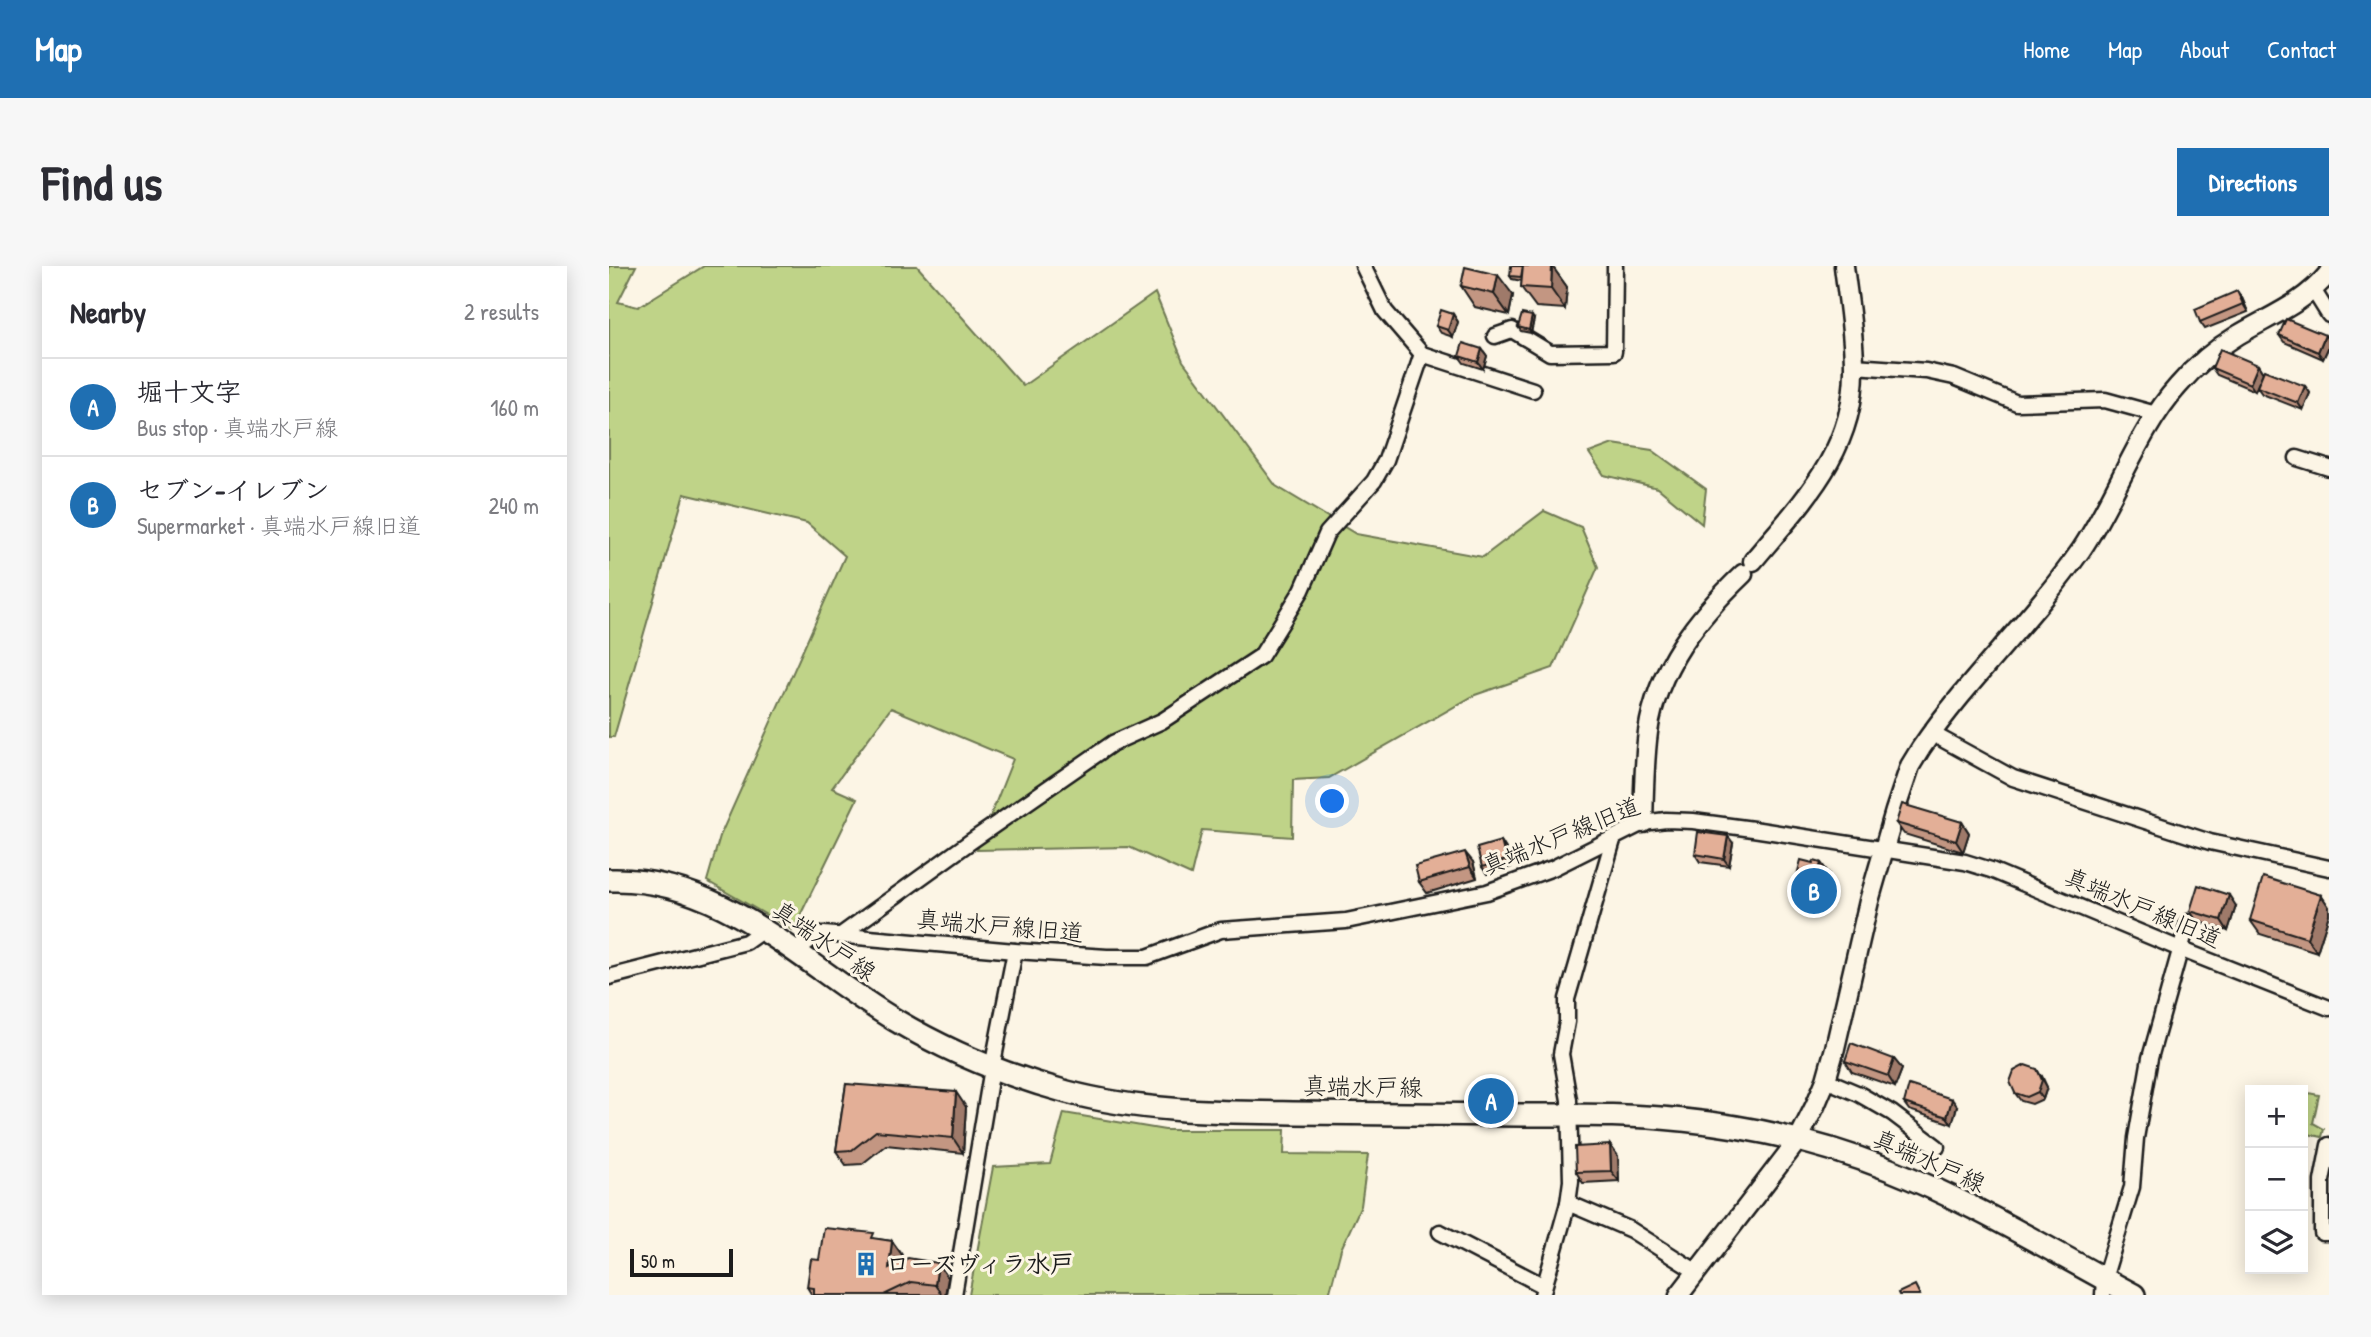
<!DOCTYPE html>
<meta charset="utf-8">
<style>
body{margin:0;font-family:"Patrick Hand","Klee One",sans-serif;background:#f7f7f7;color:#2b2b33}
.controls{position:absolute;right:21px;bottom:21px;display:grid;overflow:hidden;border-radius:0px;box-shadow:0 4px 18px #0003}
.controls button{width:63px;height:63px;display:grid;place-items:center;padding:0;border:0;border-bottom:2px solid #e1e1e2;background:#fff;color:#2b2b33;font:35px sans-serif}
.scale{position:absolute;left:21px;bottom:18px;width:103px;box-sizing:border-box;padding-left:7px;border:4px solid #1c1c1c;border-top:0;font-size:19px;line-height:24px;white-space:nowrap;color:#1c1c1c;-webkit-text-stroke:5px #fcf5e5;paint-order:stroke}
.you{position:absolute;left:724px;top:536px;width:24px;height:24px;margin:-18px;border:5px solid #fff;border-radius:50%;background:#1a73e8;box-shadow:0 0 0 10px #1a73e833}
.badge{display:grid;place-items:center;width:46px;height:46px;border-radius:50%;background:#1f6fb2;color:#fff;font-size:23px;font-weight:700}
.pin{position:absolute;translate:-50% -50%;border:4px solid #fff;box-shadow:0 2px 7px #0006}
.list{margin:0;padding:0;list-style:none}
h2{display:flex;justify-content:space-between;align-items:center;height:91px;margin:0;padding:0 28px;font-size:30px}
h2 small{font-size:23px;font-weight:400;color:#7c7c81}
.list li{display:grid;grid-template-columns:46px 1fr auto;gap:21px;align-items:center;box-sizing:border-box;height:98px;padding:0 28px;border-top:2px solid #e1e1e2}
.list b{display:block;font-size:26px;white-space:nowrap}
.list p{margin:0;font-size:23px;white-space:nowrap;color:#7c7c81}
.list em{font-size:23px;font-style:normal;color:#7c7c81}
.icon{flex:none;width:38px;height:38px;fill:none;stroke:currentColor;stroke-width:2;stroke-linecap:round;stroke-linejoin:round}
.map{position:relative;flex:none;width:1720px;height:1029px;overflow:hidden;border-radius:0px}
header{display:flex;align-items:center;gap:42px;box-sizing:border-box;height:98px;padding:0 35px;background:#1f6fb2;color:#fff}
header strong{font-size:33px}
nav{display:flex;gap:38px;margin-inline-start:auto;font-size:24px}
.intro{display:flex;align-items:center;justify-content:space-between;box-sizing:border-box;height:168px;padding:0 42px}
h1{margin:0;font-size:49px}
.button{padding:18px 32px;border-radius:0px;background:#1f6fb2;color:#fff;font-size:24px;font-weight:700}
main{display:flex;gap:42px;padding:0 42px}
aside{flex:1;background:#fff;border-radius:0px;box-shadow:0 4px 18px #0003}
.map>svg:first-child{display:block}
.green{fill:#bfd388;stroke:#6e7852;stroke-width:2}
.lines{fill:none;stroke-linecap:round;stroke-linejoin:round}
.minor-casing{stroke:#1c1c1c;stroke-width:19}
.tertiary-casing{stroke:#1c1c1c;stroke-width:23}
.secondary-casing{stroke:#1c1c1c;stroke-width:26}
.minor{stroke:#fcf5e5;stroke-width:14}
.tertiary{stroke:#fcf5e5;stroke-width:18}
.secondary{stroke:#fcf5e5;stroke-width:21}
.wall{fill:#c39682;stroke:#1c1c1c;stroke-width:2}
.shaded-wall{fill:#9f7a6a;stroke:#1c1c1c;stroke-width:2}
.building{fill:#e3af97;stroke:#1c1c1c;stroke-width:2}
.labels{text-anchor:middle;stroke-width:6;stroke-linejoin:round;paint-order:stroke}
.street-label{font-size:24px;fill:#1c1c1c;stroke:#fcf5e5}
.poi-label{font-size:24px;font-weight:bold;fill:#1c1c1c;stroke:#fcf5e5;text-anchor:start}
</style>
<header>
<strong>Map</strong>
<nav><a>Home</a><a>Map</a><a>About</a><a>Contact</a></nav>
</header>
<div class="intro"><h1>Find us</h1><a class="button">Directions</a></div>
<main>
<aside>
<h2>Nearby<small>2 results</small></h2>
<ul class="list">
<li><span class="badge">A</span><div><b>堀十文字</b><p>Bus stop · 真端水戸線</p></div><em>160 m</em></li>
<li><span class="badge">B</span><div><b>セブン-イレブン</b><p>Supermarket · 真端水戸線旧道</p></div><em>240 m</em></li>
</ul>
</aside>
<div class="map">
<svg width="1720" height="1029" viewBox="0 0 1720 1029">
<rect width="100%" height="100%" fill="#fcf5e5"/>
<filter id="ink" filterUnits="userSpaceOnUse"><feTurbulence type="fractalNoise" baseFrequency=".0143" numOctaves="2"/><feDisplacementMap in="SourceGraphic" scale="14" xChannelSelector="R" yChannelSelector="G"/><feConvolveMatrix kernelMatrix="1 2 1 2 8 2 1 2 1" color-interpolation-filters="sRGB"/></filter>
<g filter="url(#ink)">
<g class="green">
<path d="M0,0H27L9,36L29,41L95,0H308L414,120L546,27L574,95L667,220L747,268L874,291L935,245L972,261L989,301L944,402L866,429L720,512L684,514L683,571L593,564L582,609L520,581L368,584L404,493L282,442L223,522L248,533L184,664L98,615L111,570L236,290L198,257L75,228L5,471H0Z"/>
<path d="M1004,178L1043,184L1097,223L1093,258L1049,222L995,209L980,187Z"/>
<path d="M1694,826L1710,829L1704,857L1715,863L1713,871L1694,867Z"/>
<path d="M455,847L556,864H676L675,888L759,889L752,940L732,983L720,1029H360L384,901L441,898Z"/>
</g>
<g class="lines">
<g class="minor-casing">
<g id="minor">
<path d="M754,0L776,45L813,88L924,124"/>
<path d="M1705,25L1720,49"/>
<path d="M886,70L903,64L941,87L1005,86L1006,0"/>
<path d="M1245,100L1317,105L1345,111L1408,137L1496,134L1547,148"/>
<path d="M1688,192L1720,202"/>
<path d="M1322,467L1404,512L1601,576L1720,602"/>
<path d="M232,669L361,576L504,477L553,455L652,390L693,324L718,267L765,215L777,194L813,88"/>
<path d="M185,686L208,669L215,668L406,685L498,691H538L612,664L737,655L878,626L944,602L1034,557L1057,554L1084,555L1144,563L1356,596L1382,604L1571,683L1720,742"/>
<path d="M0,711L137,676L154,664"/>
<path d="M1217,814L1250,828L1283,847L1328,881"/>
<path d="M1720,879L1713,915V967H1720"/>
<path d="M959,937L1022,964L1088,1006"/>
<path d="M831,966L935,1020"/>
<path d="M345,1029L383,802L406,685"/>
<path d="M933,1029L959,937L962,915L960,834L952,788L958,756V733L1004,574"/>
<path d="M1494,1029L1495,1013L1523,921L1527,872L1541,792L1579,656"/>
</g>
</g>
<g class="tertiary-casing">
<g id="tertiary">
<path d="M1144,295C1194,235 1246,185 1245,101C1245,68 1239,33 1235,0"/>
<path d="M1034,557C1035,527 1035,496 1039,466C1048,402 1089,351 1134,308"/>
<path d="M1070,1029L1189,874L1206,840L1217,814L1226,782L1260,635L1286,545L1301,500L1312,482C1360,412 1423,354 1472,284C1506,234 1529,164 1569,120C1586,100 1606,83 1629,69C1663,49 1694,38 1720,7"/>
</g>
</g>
<g class="secondary-casing">
<path id="secondary" d="M0,614C114,610 195,700 286,754C340,786 398,810 458,826C533,846 608,846 684,847C760,848 836,848 912,849C966,849 1020,848 1074,854C1144,861 1214,877 1279,903C1365,937 1444,986 1525,1029"/>
</g>
<use href="#minor" class="minor"/>
<use href="#tertiary" class="tertiary"/>
<use href="#secondary" class="secondary"/>
</g>
<g class="wall">
<path d="M943,0L958,21L956,43L927,41L912,21L913,15L903,13L901,10Z"/>
<path d="M852,20L904,29L900,49L866,41Z"/>
<path d="M1628,25L1633,32L1639,46L1596,63L1591,56Z"/>
<path d="M844,48L849,56L844,71L832,67L827,60Z"/>
<path d="M925,53L922,67L912,65L909,61Z"/>
<path d="M1670,69H1716L1720,75V80L1714,93L1675,76Z"/>
<path d="M873,83L878,90L874,103L855,97L850,90Z"/>
<path d="M1649,99L1654,107L1646,125L1608,109L1603,102Z"/>
<path d="M1696,120L1701,127L1694,144L1653,128L1648,121Z"/>
<path d="M1353,556L1360,567L1354,586L1295,568L1287,557Z"/>
<path d="M892,575L897,583L902,601L878,608L873,601Z"/>
<path d="M1124,577L1120,600L1091,596L1086,588Z"/>
<path d="M864,596L868,612L818,627L810,616Z"/>
<path d="M1204,597H1212L1220,608L1209,648L1189,643L1182,632Z"/>
<path d="M1712,629L1720,641V648L1708,686L1651,668L1641,654Z"/>
<path d="M1627,640L1619,665L1588,655L1581,645Z"/>
<path d="M1285,793L1293,803L1286,821L1243,806L1236,795Z"/>
<path d="M1433,810L1438,821L1434,833L1423,838L1412,835L1406,827Z"/>
<path d="M237,818L357,841L354,887L277,879L253,898L237,899L227,885Z"/>
<path d="M1295,837L1348,840L1343,858L1300,844Z"/>
<path d="M1001,879L1009,890L1010,915L974,917L967,906Z"/>
<path d="M268,973L283,975L293,989V996L329,997L339,1012L336,1029H203L198,1021Z"/>
</g>
<g class="shaded-wall">
<path d="M943,0L958,21L956,43L942,23Z"/>
<path d="M889,9L904,29L900,49L885,28Z"/>
<path d="M1628,25L1633,32L1639,46L1634,38Z"/>
<path d="M844,48L849,56L844,71L839,64Z"/>
<path d="M923,50L925,53L922,67L920,64Z"/>
<path d="M1716,69L1720,75V80L1714,93L1709,86Z"/>
<path d="M873,83L878,90L874,103L869,96Z"/>
<path d="M1649,99L1654,107L1646,125L1641,118Z"/>
<path d="M1696,120L1701,127L1694,144L1689,137Z"/>
<path d="M1353,556L1360,567L1354,586L1347,575Z"/>
<path d="M1119,570L1124,577L1120,600L1115,593Z"/>
<path d="M892,575L897,583L902,601L897,594Z"/>
<path d="M856,586L864,596L868,612L861,601Z"/>
<path d="M1212,597L1220,608L1209,648L1201,637Z"/>
<path d="M1620,629L1627,640L1619,665L1612,654Z"/>
<path d="M1712,629L1720,641V648L1708,686L1698,672Z"/>
<path d="M1285,793L1293,803L1286,821L1279,810Z"/>
<path d="M1428,803L1438,821L1434,833L1429,826Z"/>
<path d="M347,826L357,841L354,887L344,872Z"/>
<path d="M1343,833L1348,840L1343,858L1338,851Z"/>
<path d="M1001,879L1009,890L1010,915L1002,905Z"/>
<path d="M283,975L293,989L290,1016L280,1002Z"/>
<path d="M329,997L339,1012L336,1029H333L326,1019Z"/>
</g>
<g class="building">
<path d="M902,0H914L912,11L901,10Z"/>
<path d="M914,0H943L942,23L912,21Z"/>
<path d="M856,1L889,9L885,28L852,20Z"/>
<path d="M1628,25L1634,38L1591,56L1586,43Z"/>
<path d="M832,44L844,48L839,64L827,60Z"/>
<path d="M913,48L923,50L920,64L909,61Z"/>
<path d="M1677,53L1716,69L1709,86L1670,69Z"/>
<path d="M854,77L873,83L869,96L850,90Z"/>
<path d="M1611,83L1649,99L1641,118L1603,102Z"/>
<path d="M1655,104L1696,120L1689,137L1648,121Z"/>
<path d="M1293,538L1353,556L1347,575L1287,557Z"/>
<path d="M1089,566L1119,570L1115,593L1086,588Z"/>
<path d="M892,575L897,594L873,601L868,582Z"/>
<path d="M856,586L861,601L810,616L806,600Z"/>
<path d="M1192,594L1204,597L1205,595L1212,597L1201,637L1182,632Z"/>
<path d="M1654,611L1712,629L1698,672L1641,654Z"/>
<path d="M1589,619L1620,629L1612,654L1581,645Z"/>
<path d="M1242,777L1285,793L1279,810L1236,795Z"/>
<path d="M1416,799L1428,803L1433,814L1429,826L1418,831L1406,827L1401,816L1405,805Z"/>
<path d="M237,818L347,826L344,872L267,865L243,884L227,885Z"/>
<path d="M1300,819L1343,833L1338,851L1295,837Z"/>
<path d="M1001,879L1002,905L967,906L966,881Z"/>
<path d="M215,962L265,967L263,972L283,975L280,1002L299,992L329,997L326,1019L302,1016L275,1029H205V1022L198,1021L202,993L210,994Z"/>
<path d="M1306,1019L1311,1029H1290L1289,1027Z"/>
</g>
</g>
<defs>
<g id="building-bare" transform="scale(1.89)"><path d="M-4-6H4V6H1V3H-1V6H-4ZM-2.5-4.3h1.7v1.8h-1.7ZM.8-4.3h1.7v1.8H.8ZM-2.5-1h1.7V.8h-1.7ZM.8-1h1.7V.8H.8Z" fill="#1f6fb2" stroke="#fcf5e5" stroke-width="2.5" paint-order="stroke"/></g>
</defs>
<g fill-rule="evenodd">
<use href="#building-bare" x="257" y="998"/>
</g>
<g class="labels">
<g class="street-label">
<text transform="translate(952 570) rotate(-22)" y="8">真端水戸線旧道</text>
<text transform="translate(1534 642) rotate(23)" y="8">真端水戸線旧道</text>
<text transform="translate(391 660) rotate(5)" y="8">真端水戸線旧道</text>
<text transform="translate(215 675) rotate(35)" y="8">真端水戸線</text>
<text transform="translate(754 821) rotate(1)" y="8">真端水戸線</text>
<text transform="translate(1320 895) rotate(24)" y="8">真端水戸線</text>
</g>
<g class="poi-label">
<text x="277" y="1006">ローズヴィラ水戸</text>
</g>
</g>
</svg>
<div class="controls">
<button>+</button>
<button>−</button>
<button><svg class="icon" aria-label="layers" viewBox="0 0 24 24"><path d="M12 4l9 5-9 5-9-5zM3 14l9 5 9-5"/></svg></button>
</div>
<div class="scale">50 m</div>
<div class="you"></div>
<div class="pin badge" style="left:882px;top:835px">A</div>
<div class="pin badge" style="left:1205px;top:625px">B</div>
</div>
</main>
